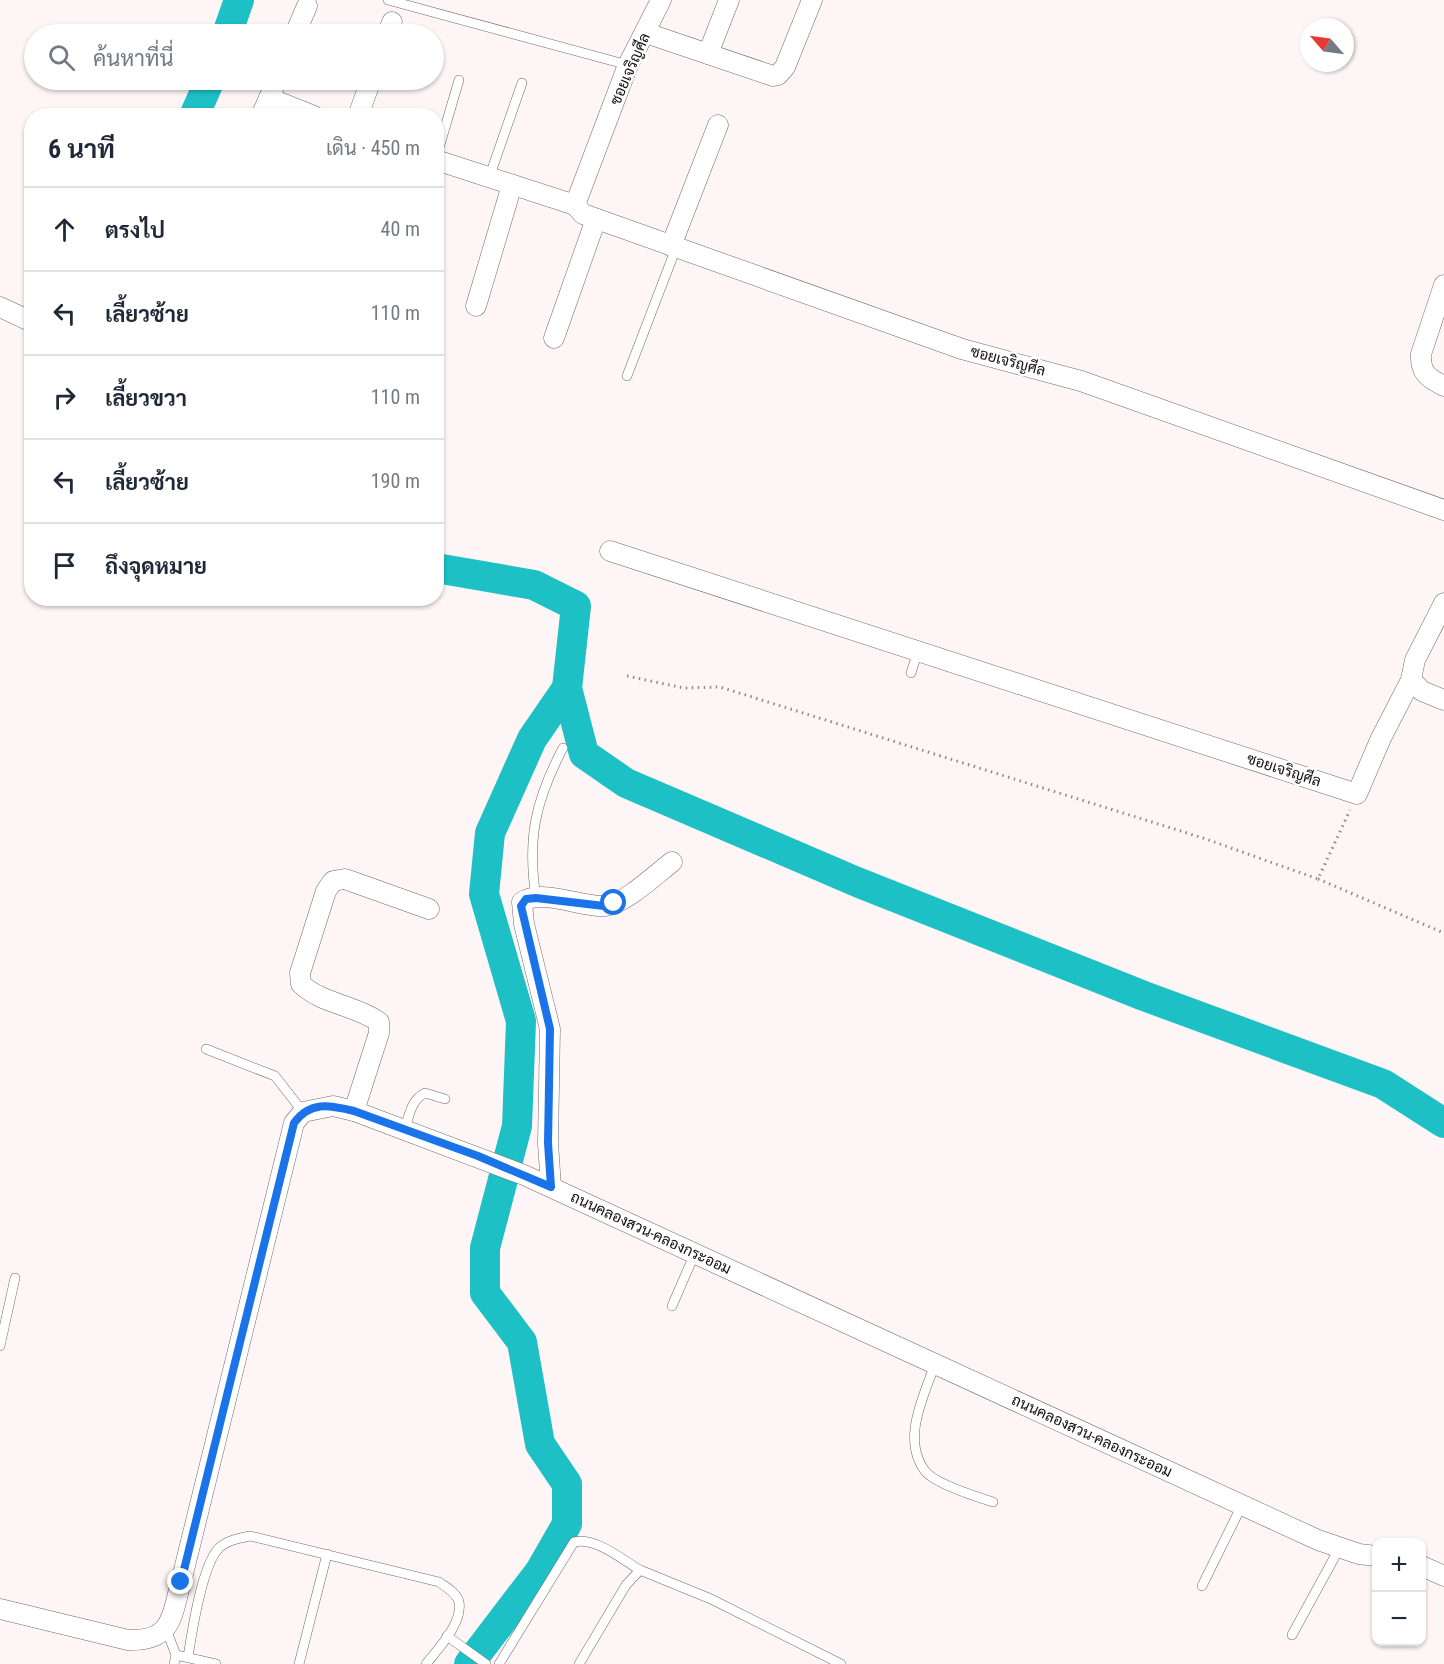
<!DOCTYPE html>
<html lang="th">
<meta charset="utf-8">
<style>
body{margin:0;font-family:"Roboto Condensed",Sarabun,sans-serif;background:#f6f6f7;color:#1f2937}
.controls{position:absolute;right:18px;bottom:18px;display:grid;overflow:hidden;border-radius:12px;box-shadow:0 2px 4px #0004}
.controls button{width:54px;height:54px;display:grid;place-items:center;padding:0;border:0;border-bottom:2px solid #e0e1e3;background:#fff;color:#1f2937;font:30px sans-serif}
.compass{position:absolute;left:1300px;top:18px;width:54px;height:54px;border-radius:50%;background:#fff;box-shadow:0 2px 4px #0004;rotate:298deg}
.stop{position:absolute;width:18px;height:18px;margin:-14px;border:4px solid #1a73e8;border-radius:50%;background:#fff}
.stop.end{background:#1a73e8;border-color:#fff;box-shadow:0 2px 6px #0008}
.list{margin:0;padding:0;list-style:none}
h2{display:flex;justify-content:space-between;align-items:center;height:78px;margin:0;padding:0 24px;font-size:26px}
h2 small{font-size:20px;font-weight:400;color:#747a83}
.list li{display:grid;grid-template-columns:39px 1fr auto;gap:18px;align-items:center;box-sizing:border-box;height:84px;padding:0 24px;border-top:2px solid #e0e1e3}
.list b{display:block;font-size:22px;white-space:nowrap}
.list em{font-size:20px;font-style:normal;color:#747a83}
.icon{flex:none;width:33px;height:33px;fill:none;stroke:currentColor;stroke-width:2;stroke-linecap:round;stroke-linejoin:round}
.map{position:relative;flex:none;width:1444px;height:1664px;overflow:hidden}
.search{position:absolute;background:#fff;box-shadow:0 2px 4px #0004;left:24px;top:24px;width:420px;height:66px;display:flex;align-items:center;gap:15px;box-sizing:border-box;padding:0 21px;border-radius:33px;color:#747a83;font-size:22px}
.panel{position:absolute;background:#fff;box-shadow:0 2px 4px #0004;left:24px;top:108px;width:420px;height:498px;border-radius:24px}
.map>svg:first-child{display:block}
.lines{fill:none;stroke-linecap:round;stroke-linejoin:round}
.river{stroke:#1cc0c5;stroke-width:30}
.lane-casing{stroke:#726869;stroke-width:10}
.street-casing{stroke:#726869;stroke-width:21}
.path{stroke:#90898a;stroke-width:3;stroke-dasharray:1.5 4.5;stroke-linecap:butt}
.lane{stroke:#fff;stroke-width:9}
.street{stroke:#fff;stroke-width:20}
.route{stroke:#1a73e8;stroke-width:8}
.labels{text-anchor:middle;stroke-width:5;stroke-linejoin:round;paint-order:stroke}
.street-label{font-size:15px;fill:#120e0f;stroke:#fff}
</style>
<div class="map">
<svg width="1444" height="1664" viewBox="0 0 1444 1664">
<rect width="100%" height="100%" fill="#fef5f6"/>
<g class="lines">
<g class="river">
<path d="M227,34L239,0"/>
<path d="M194,116L210,80"/>
<path d="M436,568L534,585L576,606L567,688L584,754L626,783L857,882L1144,996L1383,1084L1444,1123"/>
<path d="M469,1664L540,1571L567,1524V1484L540,1444L522,1342L485,1293V1248L517,1126L521,1021L484,894L490,833L532,739L567,688"/>
</g>
<g class="lane-casing">
<g id="lane">
<path d="M388,0L628,65"/>
<path d="M436,158L459,80"/>
<path d="M489,178L522,83"/>
<path d="M627,376L676,248"/>
<path d="M911,673L918,651"/>
<path d="M536,898C527,839 535,801 563,748"/>
<path d="M206,1049L275,1076L303,1112"/>
<path d="M405,1129C409,1116 411,1100 425,1093L445,1099"/>
<path d="M672,1306L695,1253"/>
<path d="M0,1346L15,1278"/>
<path d="M935,1364C924,1396 901,1439 925,1471C934,1483 977,1497 993,1502"/>
<path d="M1202,1586L1242,1505"/>
<path d="M166,1629L176,1655L174,1664"/>
<path d="M1292,1635L1340,1547"/>
<path d="M447,1636L486,1664"/>
<path d="M176,1655L216,1664"/>
<path d="M188,1657C192,1631 202,1565 219,1548C227,1540 240,1538 250,1536L439,1582C446,1587 457,1593 459,1602C463,1623 438,1649 426,1664"/>
<path d="M299,1664L327,1554"/>
<path d="M499,1664L574,1542C596,1537 621,1559 640,1570"/>
<path d="M579,1664L626,1585L640,1570L711,1599L841,1664"/>
</g>
</g>
<g class="street-casing">
<g id="street">
<path d="M661,0L628,65L575,205L583,214L962,349L1081,381L1444,510"/>
<path d="M646,33L773,76L778,75L785,67L812,0"/>
<path d="M295,34L307,6"/>
<path d="M388,34L392,22"/>
<path d="M708,54L729,0"/>
<path d="M269,98L314,116"/>
<path d="M261,116L277,80"/>
<path d="M358,116L371,80"/>
<path d="M436,160L575,205"/>
<path d="M671,246L718,125"/>
<path d="M1444,285L1421,354C1420,373 1428,378 1444,386"/>
<path d="M476,306L512,185"/>
<path d="M0,307L32,322"/>
<path d="M554,338L596,219"/>
<path d="M610,551L1357,794L1381,738L1411,680L1415,660L1444,603"/>
<path d="M1411,680L1422,691L1444,700"/>
<path d="M354,1111L379,1033V1022C355,1005 322,1004 301,984L300,973L326,891L333,881L345,879L429,909"/>
<path d="M551,1187L548,1143L550,1029L524,924L522,902C542,888 583,908 605,906C625,904 656,874 672,862"/>
<path d="M1422,1566L1444,1576"/>
<path d="M0,1609L128,1640C172,1641 171,1619 181,1582L294,1123L303,1112L333,1106L354,1111L524,1175L1318,1540L1359,1554L1376,1556"/>
</g>
</g>
<g class="path">
<path d="M627,676L684,688L720,687L1203,838L1318,879L1350,810"/>
<path d="M1318,879L1444,933"/>
</g>
<use href="#lane" class="lane"/>
<use href="#street" class="street"/>
</g>
<g class="lines">
<path class="route" d="M181,1582L294,1123C310,1101 329,1105 354,1111L478,1156L551,1187L548,1143L550,1029L521,906L526,899L536,898L604,906L614,903"/>
</g>
<g class="labels">
<g class="street-label">
<text transform="translate(630 69) rotate(-66)" y="5">ซอยเจริญศีล</text>
<text transform="translate(1008 361) rotate(15)" y="5">ซอยเจริญศีล</text>
<text transform="translate(1284 770) rotate(18)" y="5">ซอยเจริญศีล</text>
<text transform="translate(651 1233) rotate(25)" y="5">ถนนคลองสวน-คลองกระออม</text>
<text transform="translate(1092 1436) rotate(25)" y="5">ถนนคลองสวน-คลองกระออม</text>
</g>
</g>
</svg>
<div class="controls">
<button>+</button>
<button>−</button>
</div>
<svg class="compass" viewBox="-18 -18 36 36"><path d="M0-13l5 13h-10z" fill="#e53935"/><path d="M0 13l5-13h-10z" fill="#747a83"/></svg>
<div class="stop" style="left:614px;top:903px"></div>
<div class="stop end" style="left:181px;top:1582px"></div>
<div class="search"><svg class="icon" aria-label="search" viewBox="0 0 24 24"><circle cx="10" cy="10" r="6"/><path d="M15 15l6 6"/></svg>ค้นหาที่นี่</div>
<section class="panel">
<h2>6 นาที<small>เดิน · 450 m</small></h2>
<ul class="list">
<li><svg class="icon" aria-label="ahead" viewBox="0 0 24 24"><path d="M12 20V5M6 11l6-6 6 6"/></svg><div><b>ตรงไป</b></div><em>40 m</em></li>
<li><svg class="icon" aria-label="left" viewBox="0 0 24 24"><path d="M17 20v-9H6M10 6l-5 5 5 5"/></svg><div><b>เลี้ยวซ้าย</b></div><em>110 m</em></li>
<li><svg class="icon" aria-label="right" viewBox="0 0 24 24"><path d="M7 20v-9h11M14 6l5 5-5 5"/></svg><div><b>เลี้ยวขวา</b></div><em>110 m</em></li>
<li><svg class="icon" aria-label="left" viewBox="0 0 24 24"><path d="M17 20v-9H6M10 6l-5 5 5 5"/></svg><div><b>เลี้ยวซ้าย</b></div><em>190 m</em></li>
<li><svg class="icon" aria-label="arrive" viewBox="0 0 24 24"><path d="M6 21V4h12l-3 4 3 4H6"/></svg><div><b>ถึงจุดหมาย</b></div></li>
</ul>
</section>
</div>
